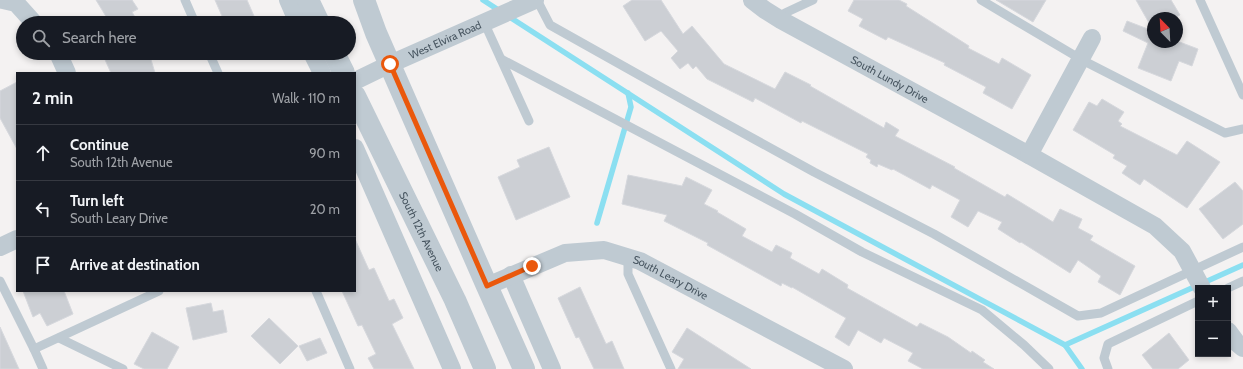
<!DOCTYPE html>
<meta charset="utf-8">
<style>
body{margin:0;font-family:Cabin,sans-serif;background:#242831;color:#f1f3f6}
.controls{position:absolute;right:12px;bottom:12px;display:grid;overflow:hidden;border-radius:0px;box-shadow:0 2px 6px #0003}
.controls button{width:36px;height:36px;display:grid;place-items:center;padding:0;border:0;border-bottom:1px solid #363941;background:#171b24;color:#f1f3f6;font:20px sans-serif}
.compass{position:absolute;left:1147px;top:12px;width:36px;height:36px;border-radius:50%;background:#171b24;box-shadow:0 2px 6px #0003;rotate:336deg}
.stop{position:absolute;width:12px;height:12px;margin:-9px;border:3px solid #ea580c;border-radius:50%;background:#fff}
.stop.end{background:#ea580c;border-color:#fff;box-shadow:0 1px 4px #0008}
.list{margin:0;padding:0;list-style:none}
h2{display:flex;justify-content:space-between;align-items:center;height:52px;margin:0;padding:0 16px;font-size:17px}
h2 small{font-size:13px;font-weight:400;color:#9ea1a6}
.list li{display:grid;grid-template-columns:26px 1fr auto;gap:12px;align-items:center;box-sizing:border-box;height:56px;padding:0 16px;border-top:1px solid #363941}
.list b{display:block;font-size:15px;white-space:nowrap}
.list p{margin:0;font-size:13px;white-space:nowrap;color:#9ea1a6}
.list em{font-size:13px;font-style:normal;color:#9ea1a6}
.icon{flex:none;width:22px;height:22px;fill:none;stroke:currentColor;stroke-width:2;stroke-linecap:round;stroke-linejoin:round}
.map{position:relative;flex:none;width:1243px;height:369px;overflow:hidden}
.search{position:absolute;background:#171b24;box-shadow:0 2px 6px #0003;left:16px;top:16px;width:340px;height:44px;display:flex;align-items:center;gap:10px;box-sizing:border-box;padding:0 14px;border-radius:22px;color:#9ea1a6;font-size:15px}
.panel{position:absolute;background:#171b24;box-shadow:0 2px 6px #0003;left:16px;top:72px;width:340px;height:220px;border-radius:0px}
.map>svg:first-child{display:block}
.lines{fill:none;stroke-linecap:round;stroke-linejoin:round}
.stream{stroke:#8bdff1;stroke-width:5.5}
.building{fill:#cccfd4;stroke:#d6d8dd}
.service{stroke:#bfcad2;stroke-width:9}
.minor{stroke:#bfcad2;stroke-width:18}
.tertiary{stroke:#bfcad2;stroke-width:22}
.route{stroke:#ea580c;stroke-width:5}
.labels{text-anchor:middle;stroke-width:3.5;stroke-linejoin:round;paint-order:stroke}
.street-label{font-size:11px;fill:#485661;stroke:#fff}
</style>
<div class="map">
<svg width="1243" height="369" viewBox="0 0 1243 369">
<rect width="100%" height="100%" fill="#f4f2f2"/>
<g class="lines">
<g class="stream">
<path d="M483,0L500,11"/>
<path d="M508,16L784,194L1065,345L1082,369"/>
<path d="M597,223L631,107L628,93"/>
<path d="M1065,345L1243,265"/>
</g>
</g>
<g class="building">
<path d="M96,0H132L138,9L132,12L136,19L128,23H110Z"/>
<path d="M215,0H247L257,23H225Z"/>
<path d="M632,0H661L683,34L692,26L724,64L775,89L785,72L811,85L810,86L884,128L886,122L899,130L895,136L955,167L954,168L1005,197L1007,194L1053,222L1060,209L1082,219L1078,228L1093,236L1090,240L1135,266L1120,295L1098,282L1101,276L1078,260L1070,273L1021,242L1020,243L998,229L1002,222L978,211L968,227L951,217L960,200L932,185L930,189L893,169L892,170L878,164L877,167L870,163L871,160L866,157L868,154L802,121L801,123L755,98L753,102L707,79L696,66L693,69L688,63L680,69L671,58L678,51L661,31L645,41L623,6Z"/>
<path d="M854,0H899L907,4L906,6L969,46L968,48L999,64L1002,58L1031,75L1012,109L983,93L986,87L944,65L945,63L888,37L886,40L859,26L863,19L848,11Z"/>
<path d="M996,0H1046L1033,22Z"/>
<path d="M1136,0H1171L1180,15L1174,18H1153V30Z"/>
<path d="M1127,21L1153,31V42H1177V41L1198,49L1192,66L1179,61L1171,81L1138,68L1148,43L1123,31Z"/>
<path d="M102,53H149L155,73H111Z"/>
<path d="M17,82V149L0,118V91Z"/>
<path d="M1102,99L1124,112L1118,121L1122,124L1120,126L1177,155L1187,141L1220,162L1187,208L1144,179L1140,185L1122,173L1127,166L1113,158L1115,155L1073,130L1089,102L1097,106Z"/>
<path d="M549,147L570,197L516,220L498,177L520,167L517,160Z"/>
<path d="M628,175L682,186L686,177L712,190L704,204L718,211L717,212L746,229L742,236L772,252L776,245L792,253L790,258L819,274L822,269L848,285L847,288L917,327L920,323L948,337L971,353L972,351L985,360L983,362L994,369H923L908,361L913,353L884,338L881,343L858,330L849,346L835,337L846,318L792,287V288L782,283L781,286L707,245L708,243L664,221L667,215L622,204Z"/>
<path d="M1235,182L1243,191V224L1223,239L1199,209Z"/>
<path d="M355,239L369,270L374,268L389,301L394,299L403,318L392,324L414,369H374L368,358L376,354L362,325L358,326L342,291H355Z"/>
<path d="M580,287L606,344L612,341L624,369H594L579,337L576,338L558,298Z"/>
<path d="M23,291H64L73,314L47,326L40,313L33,317Z"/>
<path d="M211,303L213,312L223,310L227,332L193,340L186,308Z"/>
<path d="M269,318L298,346L280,364L251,336Z"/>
<path d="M0,327L19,369H0Z"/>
<path d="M687,328L751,369H678L684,359L672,352Z"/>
<path d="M152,332L179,347L167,369H144L134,364Z"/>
<path d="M1169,333L1189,360L1178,369H1153L1142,355Z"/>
<path d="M320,338L327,353L307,361L299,346Z"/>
</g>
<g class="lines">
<g class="service">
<path d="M185,0L195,23"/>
<path d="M537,0L550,25L714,117L814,172L934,234L1078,316L1101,313L1243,247"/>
<path d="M981,0L1084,61L1225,133L1243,129"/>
<path d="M1200,0L1243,95"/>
<path d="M781,20L785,13L813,0"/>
<path d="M484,22L529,121"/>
<path d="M209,53L218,73"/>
<path d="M501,59L795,214L862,252L982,310L1024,345L1049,369"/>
<path d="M628,258V274L671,369"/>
<path d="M0,281L34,349"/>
<path d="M1228,288L1243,281"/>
<path d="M316,291L350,369"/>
<path d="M59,338L123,369"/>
<path d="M43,369L34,349L159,291"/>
<path d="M1108,369L1104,358L1108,344L1198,301"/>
</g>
<g class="minor">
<path d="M3,0L16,3L34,23"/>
<path d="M288,0L298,23"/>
<path id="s1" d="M752,0L765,10L781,20L1029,155L1155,226L1182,251L1202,288"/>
<path d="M58,53L67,73"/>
<path d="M312,53L322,73"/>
<path id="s2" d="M355,81L388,65L535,0"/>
<path d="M355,148L452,369"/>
<path d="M1029,155L1092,38"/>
<path d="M0,247L17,239"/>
<path d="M511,275L552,369"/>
<path id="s3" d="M487,286L565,253L604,250L640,261L844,369"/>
<path d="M1228,331L1237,343L1243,348"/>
</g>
<g class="tertiary">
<path d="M308,0L319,23"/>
<path d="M364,0L376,33L487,286L524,369"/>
<path d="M334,53L344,73"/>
<path id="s4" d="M355,96L455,300L485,369"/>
</g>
</g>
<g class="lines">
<path class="route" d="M390,64L487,286L532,266"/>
</g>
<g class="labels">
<g class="street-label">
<text dy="4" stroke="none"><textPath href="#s2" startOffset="99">West Elvira Road</textPath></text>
<text dy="4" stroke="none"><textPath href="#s1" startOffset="159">South Lundy Drive</textPath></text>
<text dy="4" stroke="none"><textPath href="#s4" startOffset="151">South 12th Avenue</textPath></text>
<text dy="4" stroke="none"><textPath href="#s3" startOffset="196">South Leary Drive</textPath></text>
</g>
</g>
</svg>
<div class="controls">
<button>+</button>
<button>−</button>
</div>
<svg class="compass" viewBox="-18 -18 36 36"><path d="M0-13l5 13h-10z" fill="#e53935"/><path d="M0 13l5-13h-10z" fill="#9ea1a6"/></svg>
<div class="stop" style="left:390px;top:64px"></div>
<div class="stop end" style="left:532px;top:266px"></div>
<div class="search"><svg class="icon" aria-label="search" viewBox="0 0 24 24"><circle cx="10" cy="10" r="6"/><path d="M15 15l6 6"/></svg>Search here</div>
<section class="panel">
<h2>2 min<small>Walk · 110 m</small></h2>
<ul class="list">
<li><svg class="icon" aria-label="ahead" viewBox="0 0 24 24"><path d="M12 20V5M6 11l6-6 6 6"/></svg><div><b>Continue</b><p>South 12th Avenue</p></div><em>90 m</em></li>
<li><svg class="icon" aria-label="left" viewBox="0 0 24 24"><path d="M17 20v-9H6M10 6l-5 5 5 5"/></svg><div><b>Turn left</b><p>South Leary Drive</p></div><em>20 m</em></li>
<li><svg class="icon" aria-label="arrive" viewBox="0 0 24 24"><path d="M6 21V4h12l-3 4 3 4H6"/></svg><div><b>Arrive at destination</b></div></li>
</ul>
</section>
</div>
